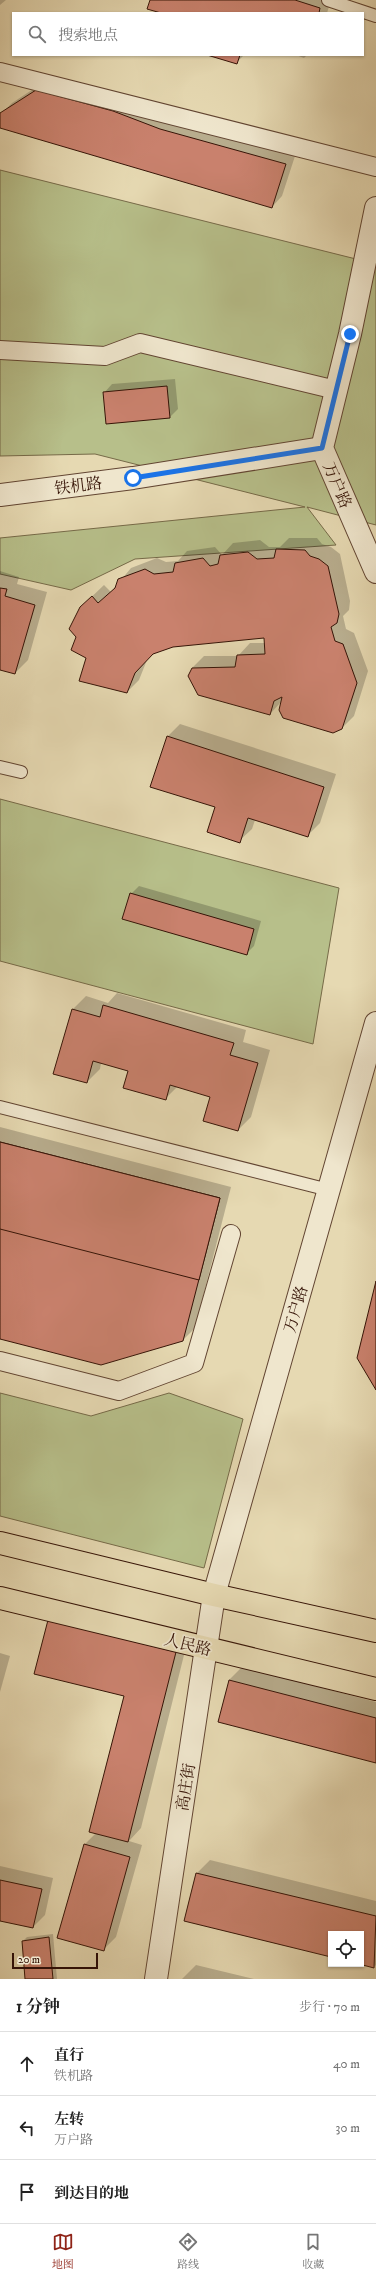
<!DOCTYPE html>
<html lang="zh">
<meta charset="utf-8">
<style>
body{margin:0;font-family:"IM FELL DW Pica","Noto Serif SC",serif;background:#f6f6f6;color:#222}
.controls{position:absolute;right:12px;bottom:12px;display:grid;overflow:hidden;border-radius:0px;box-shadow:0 1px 3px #0004}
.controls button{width:36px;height:36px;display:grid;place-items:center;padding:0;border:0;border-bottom:1px solid #e0e0e0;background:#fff;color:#222;font:20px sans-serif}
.scale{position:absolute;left:12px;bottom:10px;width:86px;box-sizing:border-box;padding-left:4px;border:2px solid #361407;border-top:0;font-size:11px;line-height:14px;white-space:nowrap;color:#361407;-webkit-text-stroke:3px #efe6cd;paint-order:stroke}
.stop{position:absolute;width:12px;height:12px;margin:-9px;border:3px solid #1a73e8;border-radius:50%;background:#fff}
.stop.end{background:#1a73e8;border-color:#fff;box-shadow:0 1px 4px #0008}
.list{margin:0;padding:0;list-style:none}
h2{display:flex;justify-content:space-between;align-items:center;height:52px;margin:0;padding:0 16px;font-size:17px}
h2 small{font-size:13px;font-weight:400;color:#767676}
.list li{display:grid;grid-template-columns:26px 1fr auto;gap:12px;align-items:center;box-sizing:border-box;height:64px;padding:0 16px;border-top:1px solid #e0e0e0}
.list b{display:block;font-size:15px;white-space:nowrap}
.list p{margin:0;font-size:13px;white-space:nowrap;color:#767676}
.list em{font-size:13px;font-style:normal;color:#767676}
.icon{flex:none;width:22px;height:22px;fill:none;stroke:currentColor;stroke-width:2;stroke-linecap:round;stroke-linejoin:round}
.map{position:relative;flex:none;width:376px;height:1979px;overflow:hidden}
.search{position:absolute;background:#fff;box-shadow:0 1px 3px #0004;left:12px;right:12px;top:12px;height:44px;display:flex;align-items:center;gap:10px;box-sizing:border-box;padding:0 14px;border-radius:0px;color:#767676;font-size:15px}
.sheet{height:244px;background:#fff}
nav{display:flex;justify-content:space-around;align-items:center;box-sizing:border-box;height:56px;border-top:1px solid #e0e0e0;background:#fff;font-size:11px;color:#767676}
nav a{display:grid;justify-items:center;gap:2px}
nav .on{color:#8f2418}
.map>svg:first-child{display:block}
.green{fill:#b7bf8a;stroke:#766a48}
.shadow{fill:#0003}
.building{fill:#c9816d;stroke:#361407}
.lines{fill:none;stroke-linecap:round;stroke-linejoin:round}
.service-casing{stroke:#624532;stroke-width:14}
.pedestrian-casing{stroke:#624532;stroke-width:20}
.minor-casing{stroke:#624532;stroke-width:24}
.primary-casing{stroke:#361407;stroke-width:24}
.service{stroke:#efe6cd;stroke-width:12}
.pedestrian{stroke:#efe6cd;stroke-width:18}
.minor{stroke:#efe6cd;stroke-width:22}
.primary{stroke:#e6d9b2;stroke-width:22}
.route{stroke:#1a73e8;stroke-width:5}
.labels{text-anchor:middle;stroke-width:3.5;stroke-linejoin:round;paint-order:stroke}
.street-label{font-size:16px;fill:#361407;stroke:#efe6cd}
</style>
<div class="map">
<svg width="376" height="1979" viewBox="0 0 376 1979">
<rect width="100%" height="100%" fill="#e6d9b2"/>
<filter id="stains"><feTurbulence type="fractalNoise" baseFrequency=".005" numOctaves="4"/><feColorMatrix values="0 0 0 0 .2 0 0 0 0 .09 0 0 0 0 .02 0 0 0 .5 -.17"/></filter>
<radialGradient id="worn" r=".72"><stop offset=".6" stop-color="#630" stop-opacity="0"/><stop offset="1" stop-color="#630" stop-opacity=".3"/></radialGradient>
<g class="green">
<path d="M0,170L376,264V525L307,507L336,545L135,559L71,590L0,574V538L305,507L95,454L0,456Z"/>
<path d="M0,799L339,888L313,1044L0,961Z"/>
<path d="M0,1393L91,1416L169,1393L243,1419L204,1568L0,1516Z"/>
</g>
<g class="shadow">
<path d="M0,0H6L0,5Z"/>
<path d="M151,0H331L327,13H164Z"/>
<path d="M211,55H244L236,63Z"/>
<path d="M296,55H307L304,58Z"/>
<path d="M47,80L296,153L282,196L272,207L0,127L1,114L12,103Z"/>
<path d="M175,379L178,409L170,417L107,423L104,393L112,384Z"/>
<path d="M289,538H317L322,544L331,547L340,554L350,601L349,610L343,616L346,629L354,633L368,671L354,716L342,728L282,701L270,714L192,668L204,656H238L250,643H265V637L173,646L154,653L147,660L139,680L127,692L77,636L81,607L104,585L111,592L131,568L157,558L166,562L178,561L187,551L215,547L222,555L233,543L260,540L269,547H280Z"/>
<path d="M0,571L19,577L17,584L47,592L28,660L15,673L0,669Z"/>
<path d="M180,724L336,774L320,823L307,836L255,820L252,829L239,841L167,737Z"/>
<path d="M139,886L261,921L254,946L246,954L131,894Z"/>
<path d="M117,993L246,1030L243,1042L270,1050L251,1117L238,1130L212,1096L178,1086L165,1099L129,1071L101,1063L100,1069L87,1082L55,1073L73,1009L86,996L108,1003Z"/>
<path d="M0,1127L231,1187L195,1328L183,1340L0,1338Z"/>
<path d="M188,1639L141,1828L129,1841L142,1845L116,1937L103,1950L84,1845L96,1833L125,1695L36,1673Z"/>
<path d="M0,1653L10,1656L0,1692Z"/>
<path d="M242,1667L376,1702V1762L219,1721L229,1680Z"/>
<path d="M210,1860L376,1901V1965L374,1967L361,1963V1934H331V1956L186,1921L197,1873Z"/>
<path d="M0,1866L53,1878L45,1915L33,1927L0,1920Z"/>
<path d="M53,1934L57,1979H26L23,1941L27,1937Z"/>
<path d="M196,1965L254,1979H182Z"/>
</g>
<g class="building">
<path d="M150,0H295L320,8L319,13H161L147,9Z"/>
<path d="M207,55H240L237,64Z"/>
<path d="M36,90L113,111L160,129L286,164L272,208L0,128V113Z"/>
<path d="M167,386L170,418L106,424L103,392Z"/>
<path d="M276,549L305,550L310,556L319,559L328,566L339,614L337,623L331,627L335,641L343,644L357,683L342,729L333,733L283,718L279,710L282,697L274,701L270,715L198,695L188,676L192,668L235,667L237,655L265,654L264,638L173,647L153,654L135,673L127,693L79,681L86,658L71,650L76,637L69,629L80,607L92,596L98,603L115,588L118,579L145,569L154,574L173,572L175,563L203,558L210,566L218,564L220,555L248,552L257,559L274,558Z"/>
<path d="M0,588L7,589L5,596L35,605L15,674L0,670Z"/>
<path d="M167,736L324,787L308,837L248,818L240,843L207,832L215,807L150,787Z"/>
<path d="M130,893L254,929L247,955L122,919Z"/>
<path d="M103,1005L234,1043L230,1055L258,1063L238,1131L203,1121L210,1097L170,1085L166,1100L123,1088L128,1071L93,1061L87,1083L53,1074L72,1009L100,1017Z"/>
<path d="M0,1142L220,1198L183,1341L101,1365L0,1339Z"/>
<path d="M0,1142L220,1198L199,1280L0,1229Z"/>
<path d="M376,1281V1390L357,1358Z"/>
<path d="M48,1620L176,1652L128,1842L89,1832L124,1696L34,1674Z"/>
<path d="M229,1680L376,1718V1763L218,1722Z"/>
<path d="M84,1844L130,1857L104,1951L57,1938Z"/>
<path d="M196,1873L376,1916L374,1968L359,1964H361V1934H331V1957L184,1921Z"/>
<path d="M0,1880L42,1889L33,1928L0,1921Z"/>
<path d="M49,1937L53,1979H25L22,1941Z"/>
</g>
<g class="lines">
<g class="service-casing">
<g id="service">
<path d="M328,0L376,16"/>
<path d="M0,767L21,772"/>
<path d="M0,1107L329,1190"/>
</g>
</g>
<g class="pedestrian-casing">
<g id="pedestrian">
<path d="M0,72L376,167"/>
<path d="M0,350L105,356L140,343L336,390"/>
<path d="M0,1361L119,1391L194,1363L231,1234"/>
</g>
</g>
<g class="minor-casing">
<g id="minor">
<path d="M376,208L350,334L322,448L376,572"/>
<path d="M0,495L133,478L322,448"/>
<path d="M156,1979L214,1595L376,1023"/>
</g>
</g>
<g class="primary-casing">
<g id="primary">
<path d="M0,1543L214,1595L376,1631"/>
<path d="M0,1598L376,1689"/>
</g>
</g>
<use href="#service" class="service"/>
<use href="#pedestrian" class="pedestrian"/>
<use href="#minor" class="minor"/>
<use href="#primary" class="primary"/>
</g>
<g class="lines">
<path class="route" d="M133,478L322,448L350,334"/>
</g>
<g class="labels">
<g class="street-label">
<text transform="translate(78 485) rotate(-7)" y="6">铁机路</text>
<text transform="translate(338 485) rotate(67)" y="6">万户路</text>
<text transform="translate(295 1309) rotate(-74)" y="6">万户路</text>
<text transform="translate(188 1644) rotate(14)" y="6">人民路</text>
<text transform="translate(185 1787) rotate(-81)" y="6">高庄街</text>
</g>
</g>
<rect width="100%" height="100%" filter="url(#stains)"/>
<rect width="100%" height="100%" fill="url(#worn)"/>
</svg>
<div class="controls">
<button><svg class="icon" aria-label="locate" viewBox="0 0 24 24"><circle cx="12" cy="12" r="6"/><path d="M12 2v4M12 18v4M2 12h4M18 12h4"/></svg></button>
</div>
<div class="scale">20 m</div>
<div class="stop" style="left:133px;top:478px"></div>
<div class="stop end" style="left:350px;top:334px"></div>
<div class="search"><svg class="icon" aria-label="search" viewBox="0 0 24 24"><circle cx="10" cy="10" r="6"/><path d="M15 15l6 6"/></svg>搜索地点</div>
</div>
<section class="sheet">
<h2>1 分钟<small>步行 · 70 m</small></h2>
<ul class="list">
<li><svg class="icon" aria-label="ahead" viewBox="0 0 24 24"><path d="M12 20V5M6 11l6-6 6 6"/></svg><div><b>直行</b><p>铁机路</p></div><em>40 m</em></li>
<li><svg class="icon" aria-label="left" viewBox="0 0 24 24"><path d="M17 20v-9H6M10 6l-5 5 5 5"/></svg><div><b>左转</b><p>万户路</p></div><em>30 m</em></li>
<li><svg class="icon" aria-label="arrive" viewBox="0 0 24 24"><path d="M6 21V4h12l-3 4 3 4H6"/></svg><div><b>到达目的地</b></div></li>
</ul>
</section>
<nav>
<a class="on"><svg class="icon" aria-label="map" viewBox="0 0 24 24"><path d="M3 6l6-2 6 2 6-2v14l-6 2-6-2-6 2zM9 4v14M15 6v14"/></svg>地图</a>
<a><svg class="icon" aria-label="directions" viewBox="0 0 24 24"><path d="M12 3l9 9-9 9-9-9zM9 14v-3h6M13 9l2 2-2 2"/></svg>路线</a>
<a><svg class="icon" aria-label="saved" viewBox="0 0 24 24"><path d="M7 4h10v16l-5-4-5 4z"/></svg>收藏</a>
</nav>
